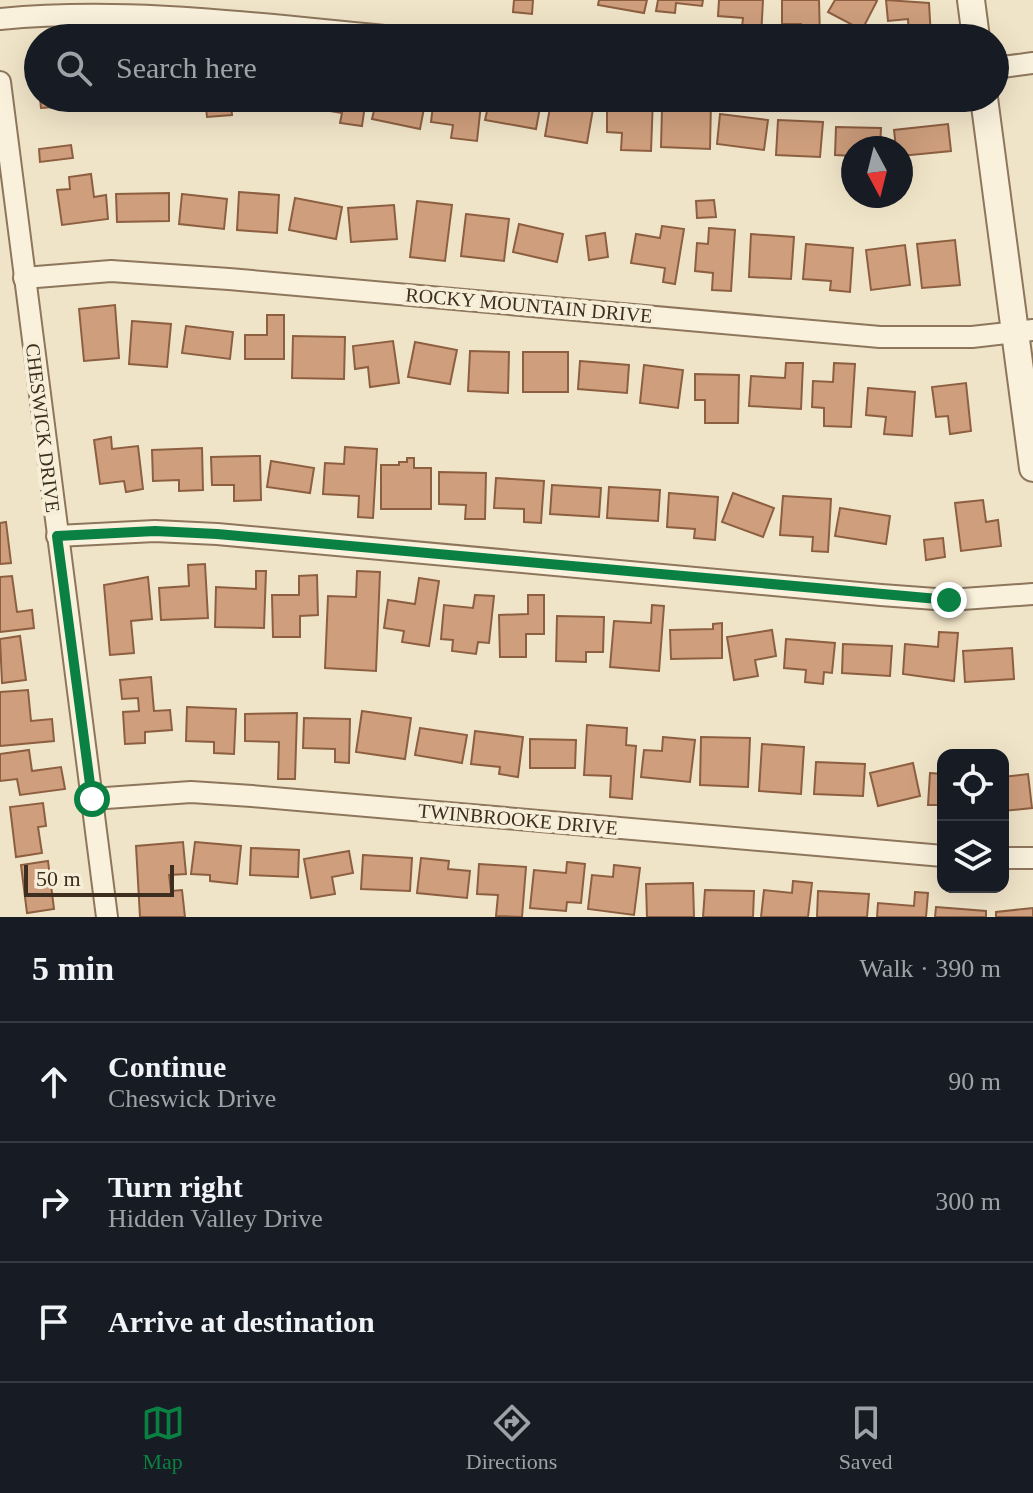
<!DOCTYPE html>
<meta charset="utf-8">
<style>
body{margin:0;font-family:"Times New Roman",serif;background:#242831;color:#f1f3f6}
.controls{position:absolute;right:24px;bottom:24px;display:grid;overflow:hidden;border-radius:16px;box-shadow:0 8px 32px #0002}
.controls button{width:72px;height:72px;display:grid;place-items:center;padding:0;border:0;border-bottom:2px solid #363941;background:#171b24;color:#f1f3f6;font:40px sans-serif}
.compass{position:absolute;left:841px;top:136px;width:72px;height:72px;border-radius:50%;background:#171b24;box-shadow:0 8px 32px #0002;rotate:173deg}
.scale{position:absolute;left:24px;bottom:20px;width:150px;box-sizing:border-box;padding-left:8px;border:4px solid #3d2e20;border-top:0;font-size:22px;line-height:28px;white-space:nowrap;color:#3d2e20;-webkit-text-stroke:6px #f7eed8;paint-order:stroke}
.stop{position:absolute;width:24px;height:24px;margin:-18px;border:6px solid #0b8043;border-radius:50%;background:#fff}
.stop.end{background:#0b8043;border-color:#fff;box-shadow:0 2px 8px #0008}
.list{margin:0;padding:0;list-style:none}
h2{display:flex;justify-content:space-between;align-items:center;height:104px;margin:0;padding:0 32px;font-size:34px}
h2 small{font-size:26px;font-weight:400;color:#9ea1a6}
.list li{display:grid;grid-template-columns:52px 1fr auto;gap:24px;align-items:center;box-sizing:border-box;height:120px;padding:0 32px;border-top:2px solid #363941}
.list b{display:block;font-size:30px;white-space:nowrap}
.list p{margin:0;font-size:26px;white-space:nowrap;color:#9ea1a6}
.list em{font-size:26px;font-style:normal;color:#9ea1a6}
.icon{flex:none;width:44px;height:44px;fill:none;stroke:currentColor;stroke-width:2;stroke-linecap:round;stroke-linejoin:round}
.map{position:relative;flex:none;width:1033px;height:917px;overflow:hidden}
.search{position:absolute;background:#171b24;box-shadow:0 8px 32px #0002;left:24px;right:24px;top:24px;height:88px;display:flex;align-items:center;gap:20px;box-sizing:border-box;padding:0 28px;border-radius:44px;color:#9ea1a6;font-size:30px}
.sheet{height:464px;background:#171b24}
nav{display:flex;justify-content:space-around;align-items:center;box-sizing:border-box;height:112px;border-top:2px solid #363941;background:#171b24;font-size:22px;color:#9ea1a6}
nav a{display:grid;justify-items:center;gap:4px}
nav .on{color:#0b8043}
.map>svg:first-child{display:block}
.building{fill:#cf9f7d;stroke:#8d5f41;stroke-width:2}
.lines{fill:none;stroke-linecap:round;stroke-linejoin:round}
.minor-casing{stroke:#8d765c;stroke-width:24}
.tertiary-casing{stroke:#8d765c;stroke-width:30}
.minor{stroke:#faf1dc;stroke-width:20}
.tertiary{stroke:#faf1dc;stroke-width:26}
.route{stroke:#0b8043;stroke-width:10}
.labels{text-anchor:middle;stroke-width:8;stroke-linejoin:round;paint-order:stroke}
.street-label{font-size:20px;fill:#3d2e20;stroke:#f7eed8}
</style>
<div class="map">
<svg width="1033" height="917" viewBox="0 0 1033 917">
<rect width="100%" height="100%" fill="#f0e4c8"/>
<g class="building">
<path d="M514,0H533L532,14L513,12Z"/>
<path d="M599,0H647L644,13L598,5Z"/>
<path d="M658,0H703L702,6L676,3L675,13L656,11Z"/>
<path d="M719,0H763L761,37L741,36L743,18L718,16Z"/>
<path d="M782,0H819L820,38H801V24H782Z"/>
<path d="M835,0H875L877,1L862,30L828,12Z"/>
<path d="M886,0L929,3L931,38H909L908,19L888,21Z"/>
<path d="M40,98H74H67L68,106L41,108Z"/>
<path d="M95,98H134L133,108L94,105Z"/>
<path d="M205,98H251V102L231,103L232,115L207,117Z"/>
<rect x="260" y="98" width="51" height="8"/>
<path d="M320,98H366L362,126L340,123L342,113L318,109Z"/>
<path d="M377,98H426L420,129L372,119Z"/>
<path d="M434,98L481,104L477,141L451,138L453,125L431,122Z"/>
<path d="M490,98L541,102L536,129L485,120Z"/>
<path d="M567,98H595L587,143L545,136L551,102L566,104Z"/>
<path d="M634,98H653L651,151L621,150L622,133L607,132V110H633Z"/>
<path d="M702,102H711L710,149L661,147L662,109L702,111Z"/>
<path d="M720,114L768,120L764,150L717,144Z"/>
<path d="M778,120L823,122L820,157L776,155Z"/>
<path d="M948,124L951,151L901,156V148H896L894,130Z"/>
<path d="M836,127L881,128L880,148H853V156L835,155Z"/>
<path d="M71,145L73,158L40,162L39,149Z"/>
<path d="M91,174L94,197L106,195L108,219L62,225L57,190L70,189L69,177Z"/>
<path d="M239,192L279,195L277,233L237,230Z"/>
<path d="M169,193V221L117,222L116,194Z"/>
<path d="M182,194L227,199L224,229L179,224Z"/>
<path d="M295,198L342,207L336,239L289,230Z"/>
<path d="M714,200L716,217L697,218L696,201Z"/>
<path d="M417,201L452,205L445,261L410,257Z"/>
<path d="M394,205L397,239L351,242L348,208Z"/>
<path d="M466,214L509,219L504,261L461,256Z"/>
<path d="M519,224L563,234L557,262L513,252Z"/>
<path d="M662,226L684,229L675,284L663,282L665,268L631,263L636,234L660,238Z"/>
<path d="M709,228L735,230L731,291L712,290L713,273L695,271L697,243L708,244Z"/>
<path d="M605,233L608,257L589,260L586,236Z"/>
<path d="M751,234L794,237L791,279L749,277Z"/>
<path d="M955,240L960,285L922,288L917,244Z"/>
<path d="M806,244L853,248L850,292L830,290L831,281L803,279Z"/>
<path d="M905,245L910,285L871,290L866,250Z"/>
<path d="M115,305L119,358L84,361L79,309Z"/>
<path d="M267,315H284V359H245V335H267Z"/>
<path d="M132,321L171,324L167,367L129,364Z"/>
<path d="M186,326L233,332L230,359L182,353Z"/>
<path d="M293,336L345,337L344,379L292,378Z"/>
<path d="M393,341L399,383L370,387L368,367L355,369L353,346Z"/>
<path d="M415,342L457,350L450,384L408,377Z"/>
<path d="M470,351L509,352L508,393L468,391Z"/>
<rect x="523" y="352" width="45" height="40"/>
<path d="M580,361L629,365L627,393L578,389Z"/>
<path d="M786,363H803L801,409L749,406L751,376L785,378Z"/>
<path d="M834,363L855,364L851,427L824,426V408L812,407L813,381L833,382Z"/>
<path d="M644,365L683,370L678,408L640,403Z"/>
<path d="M695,374L739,375L738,423H705V400H695Z"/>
<path d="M966,383L971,431L950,434L948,416L936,417L932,387Z"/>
<path d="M868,388L915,392L912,436L884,434L886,417L866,415Z"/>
<path d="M111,437L112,449L138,446L143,489L126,492L124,481L100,484L94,440Z"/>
<path d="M345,447L377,449L373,518L358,517L359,496L323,494L325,463L344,464Z"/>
<path d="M202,448L203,490L179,491V480L153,481L152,450Z"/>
<path d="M260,456L261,500L234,501V485H212L211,457Z"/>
<path d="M407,458H414V468H431V509H381V465H399V462H407Z"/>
<path d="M271,461L314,468L310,493L267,487Z"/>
<path d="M439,472L486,473L485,519H465L466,505L439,504Z"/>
<path d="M496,478L544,481L541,523L524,522V509L494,508Z"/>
<path d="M552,485L601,488L599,517L550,514Z"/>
<path d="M609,487L660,490L658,521L607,518Z"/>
<path d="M669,493L718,497L715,540L694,538L695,529L667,527Z"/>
<path d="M733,493L774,508L763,537L722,522Z"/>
<path d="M783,496L831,499L828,552L812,551L813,537L780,535Z"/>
<path d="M983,500L986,522L998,520L1001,546L961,551L955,503Z"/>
<path d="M840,508L890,516L886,544L835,536Z"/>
<path d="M6,522L11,563L0,564V523Z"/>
<path d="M943,538L945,557L926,560L924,540Z"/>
<path d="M205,564L208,618L161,620L159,588L189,586L188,565Z"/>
<path d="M256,571H266L264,628L215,627L216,587L256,589Z"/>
<path d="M357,571L380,572L376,671L325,668L328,596L356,597Z"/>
<path d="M317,575L318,615L300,616V637H273L272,595H299V576Z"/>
<path d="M12,576L17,612L32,610L34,628L0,632V577Z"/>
<path d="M148,577L152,619L131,621L134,653L110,655L104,585Z"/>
<path d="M419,578L439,581L429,646L402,642L404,631L384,628L388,600L415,604Z"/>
<path d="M475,595L494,596L489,643L478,642L476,654L452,651L453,640L441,639L444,605L473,608Z"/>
<path d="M528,595H544V634H526V657H500L499,615L528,614Z"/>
<path d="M652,605L664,606L659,671L610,667L614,621L651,623Z"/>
<path d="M557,616L604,617L603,652H586V662L556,661Z"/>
<path d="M722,623V658L671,659L670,630L713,629V624Z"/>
<path d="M772,630L776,656L755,660L758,676L734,680L727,637Z"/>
<path d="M939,632L958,633L954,681L903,674L905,644L938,647Z"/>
<path d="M20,636L26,680L2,683L0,639Z"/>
<path d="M786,639L835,643L832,673L824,672L823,684L805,682L806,670L784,668Z"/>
<path d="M843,644L892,646L890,676L842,673Z"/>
<path d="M1012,648L1014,679L965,682L963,651Z"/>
<path d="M151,677L154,711L170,710L172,730L145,732V743L125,744L123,712L139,711L138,698L122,699L120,680Z"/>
<path d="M28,690L31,721L52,719L54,741L0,746V692Z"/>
<path d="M187,707L236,709L234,754L214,753V742L186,741Z"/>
<path d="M362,711L411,718L405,759L356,752Z"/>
<path d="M297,713L295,779H278L279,742L245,741V714Z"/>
<path d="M304,718L350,719L349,763L335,762V749L303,748Z"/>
<path d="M587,725L627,728L626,745L636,746L632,799L610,797L611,776L584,775Z"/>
<path d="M420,728L467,735L462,763L415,755Z"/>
<path d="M475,731L523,737L518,777L499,774L500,767L471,764Z"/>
<path d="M663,737L695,740L690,782L641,777L644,750L662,751Z"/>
<path d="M701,737L750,738L748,787L700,785Z"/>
<path d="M530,739L576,740L575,768H530Z"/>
<path d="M762,744L804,747L801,794L759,791Z"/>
<path d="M29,750L32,771L61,767L65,789L20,795L17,779L0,781V754Z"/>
<path d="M816,762L865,764L863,796L814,794Z"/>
<path d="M913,763L920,796L878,806L870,773Z"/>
<path d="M930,773L943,774V805H928Z"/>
<path d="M1028,774L1032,808L1003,811V777Z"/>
<path d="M43,803L46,826L38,827L42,853L16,857L10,807Z"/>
<path d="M183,842L186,874L169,875L171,891L182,890L185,917H140L136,846Z"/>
<path d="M195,842L241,846L237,884L210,881V875L191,874Z"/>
<path d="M251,848L299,850L298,877L250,875Z"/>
<path d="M349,851L353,873L332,877L335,894L311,898L304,859Z"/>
<path d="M363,855L412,858L410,891L361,889Z"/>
<path d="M421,858L449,861L448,869L470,871L467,898L417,893Z"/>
<path d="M48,861L54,909L27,913L21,865Z"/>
<path d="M567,862L585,864L581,903L567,902L566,911L530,908L534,870L566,873Z"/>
<path d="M479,864L526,867L522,917L496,916L498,895L477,894Z"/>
<path d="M614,865L640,868L634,915L588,909L592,875L613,877Z"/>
<path d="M793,881L812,883L808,917H761L764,890L792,893Z"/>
<path d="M693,883L694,917H647L646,884Z"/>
<path d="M705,890L754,891L753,917H703Z"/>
<path d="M818,891L869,894L867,917H817Z"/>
<path d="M915,892L928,893L926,917H877L878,903L914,906Z"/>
<path d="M936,907L986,911V917H935Z"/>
<path d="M1033,908V917H996V912Z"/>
</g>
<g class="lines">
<g class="minor-casing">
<g id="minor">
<path d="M0,19C136,6 272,26 408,38"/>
<path d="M995,68L1033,63"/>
<path d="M0,82L107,917"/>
<path d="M24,278L111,271L229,279L880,337H972L1033,330"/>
<path d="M57,536L155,531L217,534L881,595L949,600L1033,594"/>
<path d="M92,799L191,792L252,796L943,856"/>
<path d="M1003,858H1033"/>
</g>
</g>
<g class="tertiary-casing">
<g id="tertiary">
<path d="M971,0L976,38"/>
<path d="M984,98L1033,468"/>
</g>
</g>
<use href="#minor" class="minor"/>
<use href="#tertiary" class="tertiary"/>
</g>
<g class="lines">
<path class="route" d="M92,799L57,536L155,531L217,534L949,600"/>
</g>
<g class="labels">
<g class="street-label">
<text transform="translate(529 305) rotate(5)" y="7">ROCKY MOUNTAIN DRIVE</text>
<text transform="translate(43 428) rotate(83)" y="7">CHESWICK DRIVE</text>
<text transform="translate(518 819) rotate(5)" y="7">TWINBROOKE DRIVE</text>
</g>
</g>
</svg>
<div class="controls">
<button><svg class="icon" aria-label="locate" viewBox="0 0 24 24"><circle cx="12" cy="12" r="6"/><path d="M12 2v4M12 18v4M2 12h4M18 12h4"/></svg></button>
<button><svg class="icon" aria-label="layers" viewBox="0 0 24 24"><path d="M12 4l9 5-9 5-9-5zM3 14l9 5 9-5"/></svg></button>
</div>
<svg class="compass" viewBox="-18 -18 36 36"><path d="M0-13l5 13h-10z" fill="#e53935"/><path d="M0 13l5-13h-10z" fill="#9ea1a6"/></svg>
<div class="scale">50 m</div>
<div class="stop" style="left:92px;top:799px"></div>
<div class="stop end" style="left:949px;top:600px"></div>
<div class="search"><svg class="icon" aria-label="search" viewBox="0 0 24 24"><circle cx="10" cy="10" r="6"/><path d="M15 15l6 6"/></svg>Search here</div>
</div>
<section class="sheet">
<h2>5 min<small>Walk · 390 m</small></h2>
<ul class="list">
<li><svg class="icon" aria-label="ahead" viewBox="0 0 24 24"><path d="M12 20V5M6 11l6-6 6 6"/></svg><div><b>Continue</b><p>Cheswick Drive</p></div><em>90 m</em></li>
<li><svg class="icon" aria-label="right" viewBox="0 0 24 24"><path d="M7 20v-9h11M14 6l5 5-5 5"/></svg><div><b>Turn right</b><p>Hidden Valley Drive</p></div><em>300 m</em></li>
<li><svg class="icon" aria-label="arrive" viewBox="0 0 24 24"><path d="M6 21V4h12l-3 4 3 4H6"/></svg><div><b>Arrive at destination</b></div></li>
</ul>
</section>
<nav>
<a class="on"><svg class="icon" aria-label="map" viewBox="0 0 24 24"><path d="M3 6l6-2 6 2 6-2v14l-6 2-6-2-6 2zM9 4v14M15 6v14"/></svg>Map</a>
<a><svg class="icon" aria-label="directions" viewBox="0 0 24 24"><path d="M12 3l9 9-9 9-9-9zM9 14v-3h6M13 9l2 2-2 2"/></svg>Directions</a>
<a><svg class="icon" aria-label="saved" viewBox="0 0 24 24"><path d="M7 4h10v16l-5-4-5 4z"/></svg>Saved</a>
</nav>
